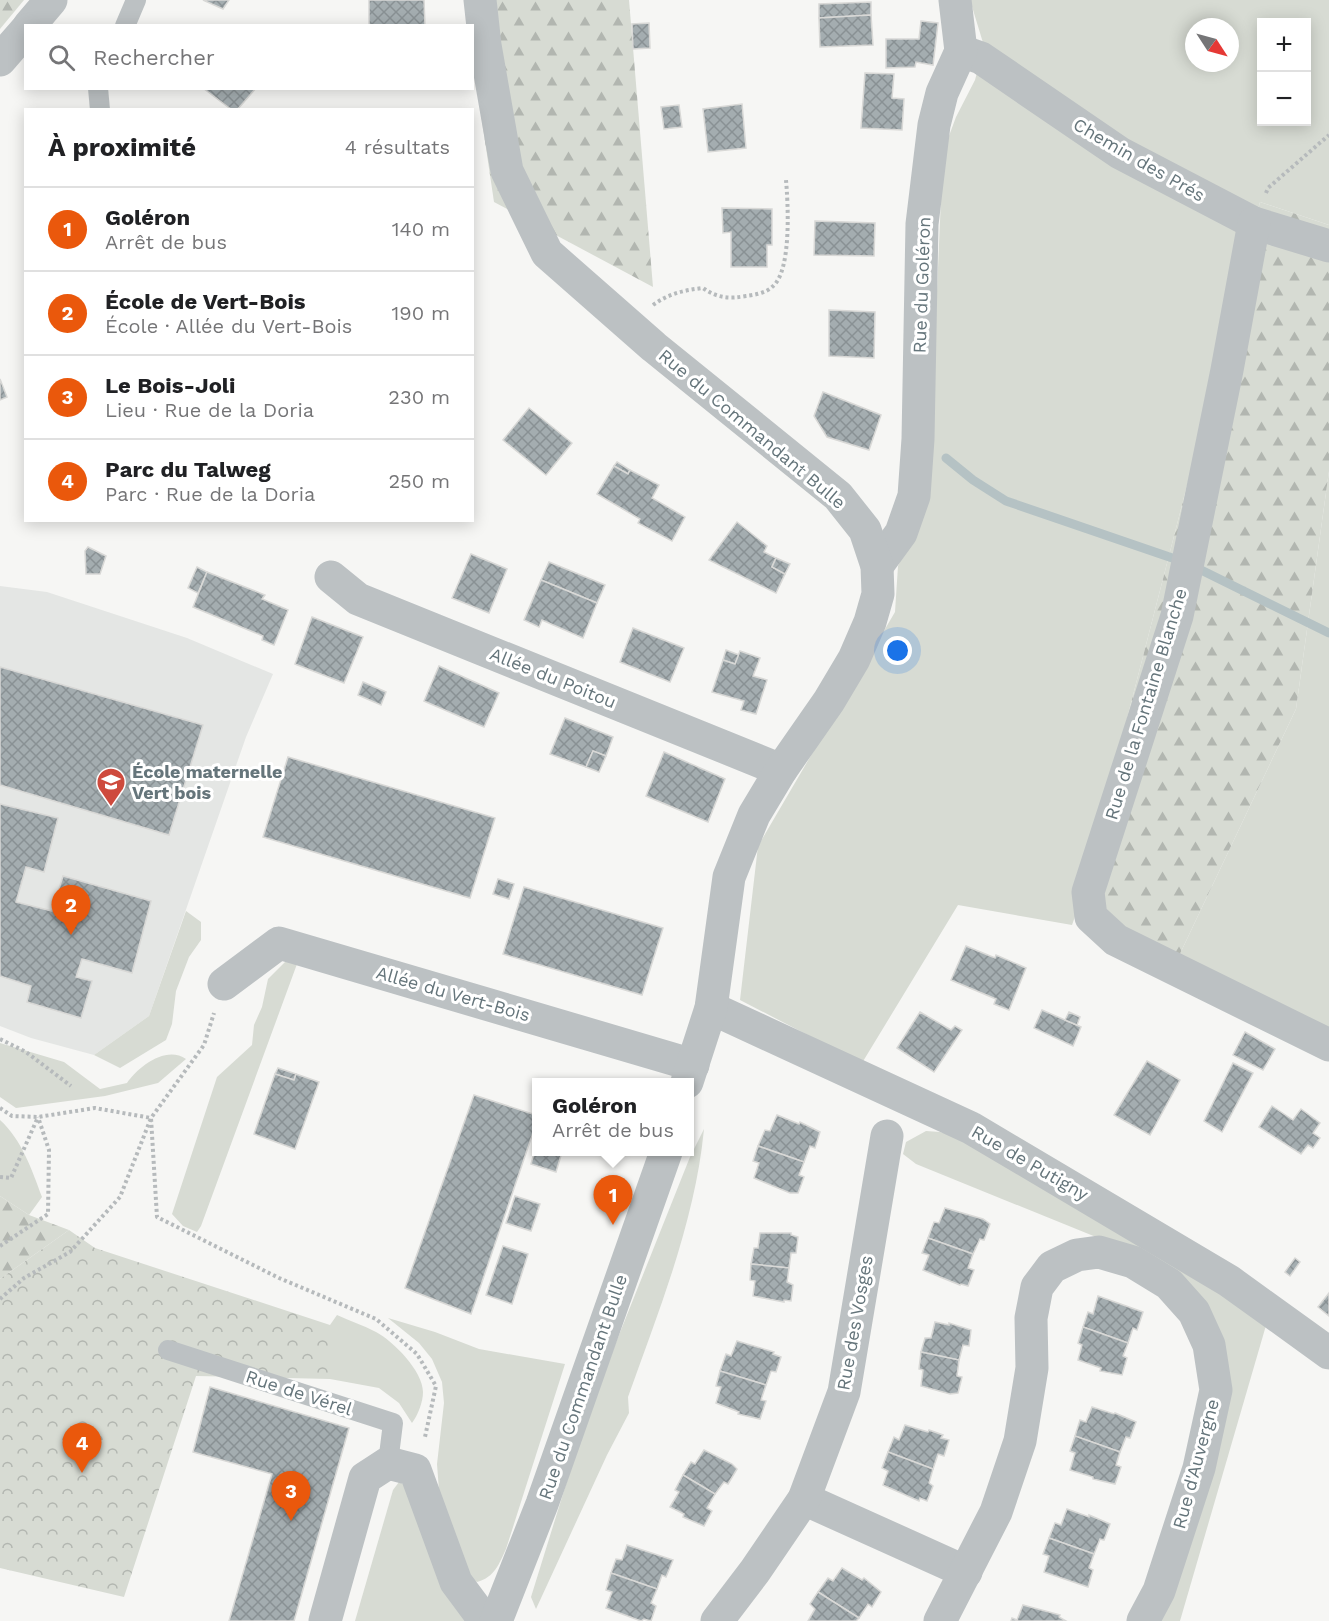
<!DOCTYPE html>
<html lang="fr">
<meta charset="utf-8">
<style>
body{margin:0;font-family:"Work Sans",sans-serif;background:#f6f6f6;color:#202124}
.controls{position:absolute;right:18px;top:18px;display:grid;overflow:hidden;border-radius:0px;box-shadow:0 3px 15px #0003}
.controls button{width:54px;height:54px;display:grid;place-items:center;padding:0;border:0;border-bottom:2px solid #e0e0e0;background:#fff;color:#202124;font:30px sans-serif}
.compass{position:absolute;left:1185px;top:18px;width:54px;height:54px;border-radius:50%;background:#fff;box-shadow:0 3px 15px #0003;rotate:126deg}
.you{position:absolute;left:898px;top:651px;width:21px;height:21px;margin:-15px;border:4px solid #fff;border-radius:50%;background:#1a73e8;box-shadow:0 0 0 9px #1a73e833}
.badge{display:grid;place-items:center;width:39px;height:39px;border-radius:50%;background:#ea580c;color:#fff;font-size:20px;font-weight:700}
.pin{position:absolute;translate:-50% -50px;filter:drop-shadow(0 2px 3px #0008)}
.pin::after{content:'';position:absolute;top:32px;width:21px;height:18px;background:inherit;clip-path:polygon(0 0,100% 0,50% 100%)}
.popup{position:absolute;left:532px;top:1078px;width:162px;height:78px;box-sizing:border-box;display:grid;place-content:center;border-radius:0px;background:#fff;filter:drop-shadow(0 2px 4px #0005);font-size:20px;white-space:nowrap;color:#757577}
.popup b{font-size:22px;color:#202124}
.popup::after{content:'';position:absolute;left:50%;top:100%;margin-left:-12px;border:12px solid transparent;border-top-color:#fff}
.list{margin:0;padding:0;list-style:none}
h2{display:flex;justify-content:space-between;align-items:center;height:78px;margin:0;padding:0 24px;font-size:26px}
h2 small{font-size:20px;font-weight:400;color:#757577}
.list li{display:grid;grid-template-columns:39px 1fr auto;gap:18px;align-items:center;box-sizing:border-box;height:84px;padding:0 24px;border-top:2px solid #e0e0e0}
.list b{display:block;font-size:22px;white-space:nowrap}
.list p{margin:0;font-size:20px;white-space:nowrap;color:#757577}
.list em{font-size:20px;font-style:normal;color:#757577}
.icon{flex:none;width:33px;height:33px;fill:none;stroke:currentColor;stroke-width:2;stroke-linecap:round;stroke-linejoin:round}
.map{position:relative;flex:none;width:1329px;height:1621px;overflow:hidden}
.search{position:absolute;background:#fff;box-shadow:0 3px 15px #0003;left:24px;top:24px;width:450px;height:66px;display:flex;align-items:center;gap:15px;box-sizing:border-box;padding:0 21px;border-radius:0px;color:#757577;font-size:22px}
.panel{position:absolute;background:#fff;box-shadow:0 3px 15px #0003;left:24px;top:108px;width:450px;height:414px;border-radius:0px}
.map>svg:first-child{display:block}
.built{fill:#e4e6e4}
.grass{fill:#d7dbd3;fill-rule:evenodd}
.forest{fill:url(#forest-firs)}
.park{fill:url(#park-crowns)}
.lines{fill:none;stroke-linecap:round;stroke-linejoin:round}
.stream{stroke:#b5c2c4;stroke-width:9}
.building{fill:url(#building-cross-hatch);stroke:#d8d8d6;stroke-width:1.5}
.path{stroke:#b6babc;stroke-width:4;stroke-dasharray:3 3;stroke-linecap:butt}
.service{stroke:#bcc1c3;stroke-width:20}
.minor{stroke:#bcc1c3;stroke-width:33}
.tertiary{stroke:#bcc1c3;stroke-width:33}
.labels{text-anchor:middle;stroke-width:6;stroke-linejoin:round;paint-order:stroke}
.street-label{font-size:18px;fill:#65757b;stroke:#fff}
.poi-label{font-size:18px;font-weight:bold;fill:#65757b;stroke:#fff;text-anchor:start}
</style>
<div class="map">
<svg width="1329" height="1621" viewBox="0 0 1329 1621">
<defs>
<pattern id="forest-firs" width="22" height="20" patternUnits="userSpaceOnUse" patternTransform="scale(1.5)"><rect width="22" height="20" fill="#d7dbd3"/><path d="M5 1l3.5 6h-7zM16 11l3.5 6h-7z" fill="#b2b6b0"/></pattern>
<pattern id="park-crowns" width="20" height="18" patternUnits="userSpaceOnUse" patternTransform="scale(1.5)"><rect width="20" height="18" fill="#d7dbd3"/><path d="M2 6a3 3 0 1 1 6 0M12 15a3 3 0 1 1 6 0" fill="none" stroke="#b2b6b0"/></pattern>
<pattern id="building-cross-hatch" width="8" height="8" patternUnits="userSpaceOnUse" patternTransform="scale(1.5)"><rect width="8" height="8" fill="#a4adb0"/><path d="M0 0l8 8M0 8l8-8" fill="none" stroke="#899194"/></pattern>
</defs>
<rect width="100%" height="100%" fill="#f6f6f4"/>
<path class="built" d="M0,586L47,592L187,638L273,674L246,737L149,1016L94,1055L31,1038L0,1026Z"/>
<g class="grass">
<path d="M970,0H1329V225L1260,202L1079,905L1072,925L958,905L862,1063L740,1000L758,846L895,612L898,566L928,499L943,152L956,117L975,80L984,46ZM1262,22H1306V122H1262ZM1194,27H1230V63H1194Z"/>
<path d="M1329,471V1033L1178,958L1296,709Z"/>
<path d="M186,911L201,922V940L189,957L176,991L172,1024L166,1040L120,1068L94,1055L149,1016Z"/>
<path d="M286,961L297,964L201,1226L197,1232L183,1226L172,1214L217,1077L252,1045L254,1025L262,1007L268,979Z"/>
<path d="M0,1043L64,1062L100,1089L127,1083C138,1067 166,1045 186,1059L158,1083L105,1096L16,1108L0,1097Z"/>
<path d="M0,1120C22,1140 32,1170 42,1197L29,1215L0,1196Z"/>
<path d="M704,1129C695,1222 659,1310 628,1397L629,1413L607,1455L536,1609L531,1597L572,1465L615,1345L690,1157Z"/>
<path d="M926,1131L940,1132L956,1136L1267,1322L1180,1621H1158L1227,1364L1128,1250L916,1164L903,1154L906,1142Z"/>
<path d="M337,1315C350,1321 363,1325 376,1332C393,1341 423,1371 423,1392C423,1402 418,1415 412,1423L399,1403L379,1388L330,1379V1325Z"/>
<path d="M388,1318L435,1332L479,1349L565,1364L506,1549C499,1564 495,1577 477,1582L463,1573L441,1517L437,1464L444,1403L442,1382L432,1359L419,1343Z"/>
<path d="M399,1482L409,1487L474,1621H355L393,1490Z"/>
</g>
<g class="forest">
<path d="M0,0H24L0,29Z"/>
<path d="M464,0H629L653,287L494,202Z"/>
<path d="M1260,202L1329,225V471L1296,709L1178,958L1079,905Z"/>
<path d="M0,1196L29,1215L69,1230L0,1279Z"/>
</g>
<path class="park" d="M69,1230L95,1248L330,1325V1379L196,1376L124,1597L0,1568V1279Z"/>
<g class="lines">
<g class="stream">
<path d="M946,458L973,480L1006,501L1181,561"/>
<path d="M1197,568L1329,633"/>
</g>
</g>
<g class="building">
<path d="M203,0H229L223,9Z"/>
<path d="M369,0H424L425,26H369Z"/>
<path d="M871,2V15L819,18V4Z"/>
<path d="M871,15L873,45L820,47L819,18Z"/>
<path d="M921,21L938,23L933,65L916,62L915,67L886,68V39H919Z"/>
<path d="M649,23L650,48L633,49L632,24Z"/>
<path d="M865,73L894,74L892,98L904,99L902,130L861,128Z"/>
<path d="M203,88H256L237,110H232Z"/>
<path d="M742,104L746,148L708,152L703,109Z"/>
<path d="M679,105L682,127L664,129L661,107Z"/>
<path d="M722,208L772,209V245H767V267H731V232L723,233Z"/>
<path d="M815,221L875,223L874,256L814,255Z"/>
<path d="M829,310L875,312L874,358L829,356Z"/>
<path d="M0,379L7,397L0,400Z"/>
<path d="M823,392L881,415L869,450L827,437L814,416Z"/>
<path d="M529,408L572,443L546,475L503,440Z"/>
<path d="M617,462L630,470L628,474L614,466Z"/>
<path d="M614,466L628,474L630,470L659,485L652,498L685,517L672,541L638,523L640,519L597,494Z"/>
<path d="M737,522L767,546L764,552L776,558L772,567L785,574L776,593L709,560Z"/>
<path d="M88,547L106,556L100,574H86L85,551Z"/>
<path d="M471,554L507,569L489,613L452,598Z"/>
<path d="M776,558L790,564L785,574L772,567Z"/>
<path d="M549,562L605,585L597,603L541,580Z"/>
<path d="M197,567L207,572L198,593L188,588Z"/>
<path d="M207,572L265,595L262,599L288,610L274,645L262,640L263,636L193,607Z"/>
<path d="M541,580L597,603L583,638L542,620L539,627L524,620Z"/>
<path d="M312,617L363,637L344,683L295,664Z"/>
<path d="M633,628L684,648L670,682L620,662Z"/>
<path d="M726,650L739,655L735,664L723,660Z"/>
<path d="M740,651L760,658L753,676L767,680L756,714L741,710L744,701L712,692L723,660L735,664Z"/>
<path d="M439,666L499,693L484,727L424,701Z"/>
<path d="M0,667L203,725L169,835L0,785Z"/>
<path d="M363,682L386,692L381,705L358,695Z"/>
<path d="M565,718L613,737L606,756L593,751L586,767L550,754Z"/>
<path d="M593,751L606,756L599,772L586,767Z"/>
<path d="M664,752L725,779L708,822L646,796Z"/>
<path d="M288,757L495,818L470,898L263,837Z"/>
<path d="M0,804L58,818L44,872L26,867L16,902L52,911L63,876L151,901L132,973L82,959L76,977L92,981L81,1018L27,1002L31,986L0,976Z"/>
<path d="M498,879L514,884L509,899L493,894Z"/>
<path d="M524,887L663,928L642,995L503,954Z"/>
<path d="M966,946L995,958L996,955L1026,968L1009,1010L994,1004L996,999L951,980Z"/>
<path d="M1042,1010L1081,1027L1073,1046L1034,1028Z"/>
<path d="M920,1012L951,1030L955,1026L962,1030L934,1072L897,1048Z"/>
<path d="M1069,1012L1080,1017L1077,1025L1065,1020Z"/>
<path d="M1245,1032L1275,1049L1263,1070L1233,1055Z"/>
<path d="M1147,1061L1180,1080L1150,1135L1114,1115Z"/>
<path d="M1233,1063L1253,1073L1222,1132L1204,1121Z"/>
<path d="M278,1068L296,1074L294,1080L275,1074Z"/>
<path d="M275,1074L294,1080L296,1074L319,1082L295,1149L254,1134Z"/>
<path d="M474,1095L536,1115V1124L471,1314L405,1288Z"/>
<path d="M1272,1106L1293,1120L1301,1109L1320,1123L1313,1133L1320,1138L1313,1148L1308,1145L1301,1154L1259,1127Z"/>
<path d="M777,1115L799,1124L800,1122L820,1132L815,1148L810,1146L804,1162L758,1146L765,1130L770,1131Z"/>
<path d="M536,1146V1152H562L556,1172L531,1164Z"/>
<path d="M758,1146L804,1162L799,1175L804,1177L798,1193H790L754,1178L759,1163L753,1161Z"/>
<path d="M515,1196L540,1204L531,1231L506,1223Z"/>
<path d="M945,1208L983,1219L990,1224L984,1240L980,1239L973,1254L928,1238L934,1222L939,1223Z"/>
<path d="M760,1233H791V1235L798,1237L796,1253H791L789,1268L751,1264L754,1248H758Z"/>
<path d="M928,1238L973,1254L968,1268L974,1270L968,1286L961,1284L960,1285L923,1270L929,1255L922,1253Z"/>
<path d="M503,1246L528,1254L512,1304L486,1295Z"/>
<path d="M1295,1258L1300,1262L1290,1276L1285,1272Z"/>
<path d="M751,1264L789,1268L787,1282L793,1285L791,1301L784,1300V1302L753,1296L755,1281L750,1280Z"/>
<path d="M1329,1293V1316L1318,1307Z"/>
<path d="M1098,1296L1143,1312L1137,1330L1133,1328L1128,1343L1083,1327L1088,1312L1093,1314Z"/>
<path d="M935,1322L949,1325V1323L971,1330L969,1346L963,1345L959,1360L921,1352L925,1338H931Z"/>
<path d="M1083,1327L1128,1343L1123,1356L1127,1358L1122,1375L1100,1371L1101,1368L1078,1360L1082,1345L1078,1343Z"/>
<path d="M737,1341L774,1352L773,1354L781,1357L776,1372L771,1371L766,1385L720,1371L726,1354L731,1356Z"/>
<path d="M921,1352L959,1360L957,1376L962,1377L958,1393L950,1394L921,1386L923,1370L919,1369Z"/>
<path d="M720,1371L766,1385L761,1400L766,1401L760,1419L738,1414L739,1412L716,1403L721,1387L716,1386Z"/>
<path d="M210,1387L349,1428L294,1621H229L272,1474L193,1452Z"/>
<path d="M1092,1407L1114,1414L1115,1413L1136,1422L1130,1438L1126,1437L1120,1452L1075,1436L1080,1420L1086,1422Z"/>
<path d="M905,1425L928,1432L929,1430L943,1435L941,1438L949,1440L944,1456L938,1454L933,1469L888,1452L894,1437L899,1440Z"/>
<path d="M1075,1436L1120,1452L1116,1465L1121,1467L1115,1484L1093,1479V1477L1070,1470L1075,1453L1070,1451Z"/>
<path d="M704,1450L732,1464L737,1469L728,1484L724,1482L715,1494L683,1475L691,1462L695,1464Z"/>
<path d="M888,1452L933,1469L929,1483L933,1486L927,1501L920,1498L919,1501L883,1485L888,1471L882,1468Z"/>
<path d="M683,1475L715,1494L707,1508L712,1511L704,1526L683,1517L684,1514L670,1507L679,1492L675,1490Z"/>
<path d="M1067,1509L1089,1517V1515L1110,1524L1104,1540L1100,1539L1094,1554L1049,1538L1055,1523L1061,1525Z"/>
<path d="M1049,1538L1094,1554L1089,1568L1093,1570L1088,1587L1044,1572L1049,1556L1043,1554Z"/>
<path d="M627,1545L673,1560L666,1577L662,1575L657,1589L611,1573L616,1559L622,1560Z"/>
<path d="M842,1568L862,1580L864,1578L881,1592L872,1607L868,1604L859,1618L818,1592L828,1578L833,1581Z"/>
<path d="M611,1573L657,1589L651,1603L656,1606L651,1621L644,1619L641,1621L606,1608L612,1592L606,1590Z"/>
<path d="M818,1592L859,1618L856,1621H808L815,1609L810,1604Z"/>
<path d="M1023,1605L1060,1615L1059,1617L1066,1621H1011L1012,1618L1017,1620Z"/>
</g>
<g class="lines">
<g class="path">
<path d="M1266,193L1268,188L1329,135"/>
<path d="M653,305C668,294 684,290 703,288C717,298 729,299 746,296C754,295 766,293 772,287C792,272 788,203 786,180"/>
<path d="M0,1039L26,1052L71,1086"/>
<path d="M0,1108L12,1116L38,1117L95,1108L151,1118L157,1217L279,1278L376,1319L417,1354L436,1386L425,1437H423"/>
<path d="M0,1177L11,1178L38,1117"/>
<path d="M0,1246L48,1214L49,1150L38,1117"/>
<path d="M0,1299L24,1278L70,1252L120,1197L151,1118L204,1045L214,1013"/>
</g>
<g class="service">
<path d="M125,26L136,0"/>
<path d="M98,88L100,110"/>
<path d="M168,1350L393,1423L388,1463"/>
</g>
<g class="minor">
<path d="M961,51L981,58L1120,153L1254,223L1329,246"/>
<path d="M1254,223L1227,370L1177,616L1088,892L1091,917L1116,940L1329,1045"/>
<path d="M877,566L901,533L914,496L918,439L922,224L934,125L942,93L961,51L955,0"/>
<path d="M331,577L358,599L781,770"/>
<path d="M224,984L279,943L693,1065"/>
<path d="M711,1008L971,1128L1229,1281L1329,1353"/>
<path d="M804,1499L966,1572"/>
<path d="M325,1621L365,1478L388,1463L415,1470L456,1582L485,1621"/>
<path d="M717,1621L755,1571L804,1499L844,1392L887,1136"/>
<path d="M940,1621L996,1512L1020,1441L1032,1368L1031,1318L1037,1287L1052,1267L1077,1255L1099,1252L1133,1262L1169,1284L1194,1312L1209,1345L1216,1390L1199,1468L1159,1591L1143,1621"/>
</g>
<g class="tertiary">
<path d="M480,0L485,45L507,171L547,253L654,347L838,496L865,530L877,566L878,594L870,622L854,659L829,701L781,770L754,815L729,877L711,1008L687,1082"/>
<path d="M29,26L51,0"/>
<path d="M0,60L26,30"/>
<path d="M496,1621L542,1504L666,1152"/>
</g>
</g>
<defs>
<g id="school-pin" transform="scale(1.5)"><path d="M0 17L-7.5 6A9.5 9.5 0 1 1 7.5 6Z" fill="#ce4a3d" stroke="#fff"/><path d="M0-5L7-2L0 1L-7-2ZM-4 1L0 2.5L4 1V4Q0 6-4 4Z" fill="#fff"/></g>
</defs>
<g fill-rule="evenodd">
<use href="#school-pin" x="111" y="782"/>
</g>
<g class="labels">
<g class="street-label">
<text transform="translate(1139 160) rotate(30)" y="6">Chemin des Prés</text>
<text transform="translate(922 285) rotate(-88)" y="6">Rue du Goléron</text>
<text transform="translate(752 429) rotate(40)" y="6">Rue du Commandant Bulle</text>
<text transform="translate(553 678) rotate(22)" y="6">Allée du Poitou</text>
<text transform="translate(1146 704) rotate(-73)" y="6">Rue de la Fontaine Blanche</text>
<text transform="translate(453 994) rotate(16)" y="6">Allée du Vert-Bois</text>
<text transform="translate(1030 1163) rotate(30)" y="6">Rue de Putigny</text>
<text transform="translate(855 1323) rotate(-80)" y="6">Rue des Vosges</text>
<text transform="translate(583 1387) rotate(-71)" y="6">Rue du Commandant Bulle</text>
<text transform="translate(299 1393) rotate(18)" y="6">Rue de Vérel</text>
<text transform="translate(1196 1464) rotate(-75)" y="6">Rue d'Auvergne</text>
</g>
<g class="poi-label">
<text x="132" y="778">École maternelle<tspan x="132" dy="21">Vert bois</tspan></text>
</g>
</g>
</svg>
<div class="controls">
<button>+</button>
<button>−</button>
</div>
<svg class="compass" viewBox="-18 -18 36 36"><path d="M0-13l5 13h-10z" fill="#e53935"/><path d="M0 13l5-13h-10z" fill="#757577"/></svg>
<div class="you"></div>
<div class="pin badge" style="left:613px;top:1225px">1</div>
<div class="popup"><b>Goléron</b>Arrêt de bus</div>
<div class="pin badge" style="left:71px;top:935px">2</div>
<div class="pin badge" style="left:291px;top:1521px">3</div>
<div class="pin badge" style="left:82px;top:1473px">4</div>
<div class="search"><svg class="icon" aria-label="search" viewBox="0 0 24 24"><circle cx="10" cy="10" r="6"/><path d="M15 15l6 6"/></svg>Rechercher</div>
<section class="panel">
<h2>À proximité<small>4 résultats</small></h2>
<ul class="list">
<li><span class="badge">1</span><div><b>Goléron</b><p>Arrêt de bus</p></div><em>140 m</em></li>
<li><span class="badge">2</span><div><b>École de Vert-Bois</b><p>École · Allée du Vert-Bois</p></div><em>190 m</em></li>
<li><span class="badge">3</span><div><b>Le Bois-Joli</b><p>Lieu · Rue de la Doria</p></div><em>230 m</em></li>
<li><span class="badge">4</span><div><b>Parc du Talweg</b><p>Parc · Rue de la Doria</p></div><em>250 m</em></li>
</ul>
</section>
</div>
